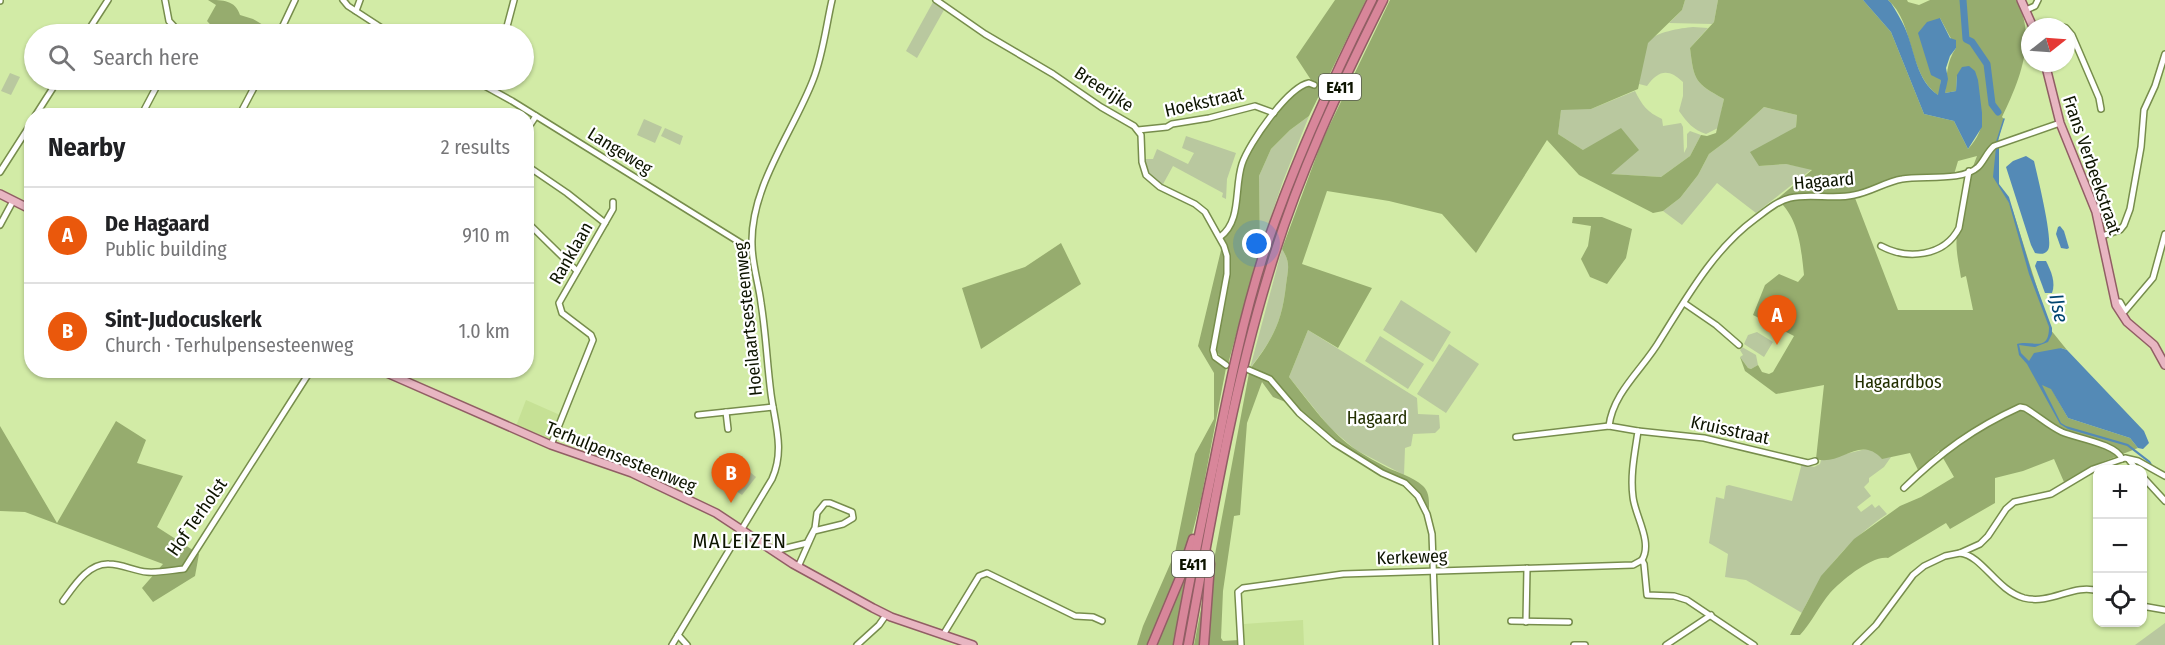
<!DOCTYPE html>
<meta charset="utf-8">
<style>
body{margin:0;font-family:"Fira Sans Condensed",sans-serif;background:#f2f2f2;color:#202124}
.controls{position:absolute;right:18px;bottom:18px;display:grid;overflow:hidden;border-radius:12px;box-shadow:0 2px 4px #0004}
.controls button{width:54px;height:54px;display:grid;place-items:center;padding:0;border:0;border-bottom:2px solid #e0e0e0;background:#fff;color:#202124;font:30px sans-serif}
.compass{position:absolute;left:2021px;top:18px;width:54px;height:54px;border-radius:50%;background:#fff;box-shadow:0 2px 4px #0004;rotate:73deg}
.you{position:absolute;left:1257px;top:244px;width:21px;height:21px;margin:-15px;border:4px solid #fff;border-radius:50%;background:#1a73e8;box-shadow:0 0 0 9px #1a73e833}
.badge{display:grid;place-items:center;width:39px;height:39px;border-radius:50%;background:#ea580c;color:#fff;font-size:20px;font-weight:700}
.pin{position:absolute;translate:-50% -50px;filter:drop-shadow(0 2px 3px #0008)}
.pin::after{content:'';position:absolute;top:32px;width:21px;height:18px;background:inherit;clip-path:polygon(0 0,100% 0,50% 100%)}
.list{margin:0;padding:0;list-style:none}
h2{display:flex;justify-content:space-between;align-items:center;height:78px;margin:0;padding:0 24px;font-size:26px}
h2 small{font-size:20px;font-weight:400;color:#757577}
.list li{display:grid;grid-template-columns:39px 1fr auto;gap:18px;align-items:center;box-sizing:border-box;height:96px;padding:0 24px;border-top:2px solid #e0e0e0}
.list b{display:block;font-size:22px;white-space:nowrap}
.list p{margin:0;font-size:20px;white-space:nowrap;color:#757577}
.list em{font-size:20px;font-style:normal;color:#757577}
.icon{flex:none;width:33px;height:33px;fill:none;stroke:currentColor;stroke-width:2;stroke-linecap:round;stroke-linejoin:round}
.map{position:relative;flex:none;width:2165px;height:645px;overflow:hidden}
.search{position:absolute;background:#fff;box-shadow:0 2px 4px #0004;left:24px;top:24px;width:510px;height:66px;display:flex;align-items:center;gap:15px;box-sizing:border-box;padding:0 21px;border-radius:33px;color:#757577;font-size:22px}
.panel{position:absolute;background:#fff;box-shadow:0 2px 4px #0004;left:24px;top:108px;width:510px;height:270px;border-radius:24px}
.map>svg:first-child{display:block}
.built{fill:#c6e195}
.green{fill:#b9c89f}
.forest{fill:#96ac6e;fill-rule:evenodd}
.water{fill:#548ab6}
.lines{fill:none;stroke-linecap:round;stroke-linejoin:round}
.stream{stroke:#548ab6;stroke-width:1.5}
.river{stroke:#548ab6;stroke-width:7}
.minor-casing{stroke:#778d4c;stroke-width:8}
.major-casing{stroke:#915e64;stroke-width:10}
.highway-casing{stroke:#915e64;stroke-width:11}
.minor{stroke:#fff;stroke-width:5}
.major{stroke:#e8b6c2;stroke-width:7}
.highway{stroke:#d8869a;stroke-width:8}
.labels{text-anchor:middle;stroke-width:4.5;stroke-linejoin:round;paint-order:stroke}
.shield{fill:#fff;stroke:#565a4c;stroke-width:1.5}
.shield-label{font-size:16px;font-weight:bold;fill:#0d1400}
.street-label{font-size:18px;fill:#0d1400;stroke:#fff}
.park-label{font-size:18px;fill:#233001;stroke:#fff}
.water-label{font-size:20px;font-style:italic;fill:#004570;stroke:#fff}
.quarter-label{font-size:21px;letter-spacing:1.5px;fill:#0d1400;stroke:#fff}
</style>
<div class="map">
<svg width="2165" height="645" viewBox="0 0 2165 645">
<rect width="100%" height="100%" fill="#d2eba6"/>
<g class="built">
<path d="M526,400L560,415L549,441L516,426Z"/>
<path d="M1303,620L1304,645H1244V624Z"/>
</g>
<g class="green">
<path d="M1685,0H1718L1714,22L1712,24L1669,23L1682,10Z"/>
<path d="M933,2L944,10L917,58L906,51Z"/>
<path d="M1693,27L1708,28L1690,48C1694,81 1695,83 1724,99L1718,128L1706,134C1693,130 1687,122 1679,111L1683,96V82C1669,68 1658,70 1647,86L1639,84C1641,74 1643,50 1648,42C1655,32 1681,28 1693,27Z"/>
<path d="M10,73L20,77L11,95L1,91Z"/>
<path d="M1635,91C1642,105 1647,112 1662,119L1663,126L1681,123L1683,127L1684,153L1687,147V134L1690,131L1701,135L1690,156L1661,177L1610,174L1583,150L1558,134L1561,109H1591Z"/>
<path d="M1764,107L1797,115L1796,127L1759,166L1786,164L1812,169L1756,213L1717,183L1682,225L1663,211L1680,198L1698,175L1709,154L1729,139Z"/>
<path d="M1309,116L1283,181L1260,249L1259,176L1271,149L1290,130Z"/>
<path d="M644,119L662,127L655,143L637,135Z"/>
<path d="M665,128L683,136L680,145L661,136Z"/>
<path d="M1186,136L1236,153L1227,179L1226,199L1222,197L1223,193L1173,166L1162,186L1147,172L1145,159H1153L1157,149L1188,164L1194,153L1182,148Z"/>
<path d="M1282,249C1291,263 1288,269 1286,285C1282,322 1273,339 1250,368Z"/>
<path d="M1401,300L1451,332L1433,362L1383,330Z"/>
<path d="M1308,330L1417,398L1418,414L1439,415L1440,428L1435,433L1413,434L1411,446L1405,448L1404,475L1356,450L1330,428L1289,377Z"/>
<path d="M1757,332L1773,342L1764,357L1744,344L1748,335Z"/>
<path d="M1380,336L1424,364L1408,389L1365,361Z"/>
<path d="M1449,344L1479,364L1446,413L1417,394Z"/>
<path d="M1742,347L1756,355L1758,365L1751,369L1748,368L1740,357L1743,355L1740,350Z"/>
<path d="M1866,449L1873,450L1882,458L1891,457L1884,467L1869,478V482L1864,487L1871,496L1857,507L1861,512L1872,504L1875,508L1879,505L1887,514C1848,541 1822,570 1802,613L1746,580L1725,577L1728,554L1709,543L1716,497L1724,499L1726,486L1729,485L1792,501L1802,463L1814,467L1820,464L1821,460Z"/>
<path d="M745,468L756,477L742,495L732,488Z"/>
<path d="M2165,623V645H2135Z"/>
</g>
<g class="forest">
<path d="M208,0C223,0 235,0 240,15L253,19L278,34H255L247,28L243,34C227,34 217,33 207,21L216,5Z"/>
<path d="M1335,0H1366L1309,116L1290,130L1271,149L1259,176L1260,249L1228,364L1215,350L1231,263L1229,250L1223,238L1229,230L1243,170L1250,150L1285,102L1303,86L1313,83L1296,57Z"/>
<path d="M1390,0H1685L1682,10L1648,43L1638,89L1591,109L1561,110L1558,134L1583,150L1621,128L1639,150L1611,174L1661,177L1690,156L1701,135L1707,136L1716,133L1724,99C1695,83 1694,81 1690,48L1714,22L1718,0H1863L1891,32L1924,114L1954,121L1968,149C1996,117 1976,104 1957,75L1956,91L1945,93C1947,77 1946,62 1956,48L1940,18L1941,80L1939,96C1907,74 1915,23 1888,0H1907L1908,2L1919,5L1930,0H2016C2038,37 2019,82 2002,117L2004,119C1998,138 1991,167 1999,185C2004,195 2010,202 2013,211L2050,329L2067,350L2061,348L2030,365L2041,384L2051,388L2068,418L2130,438L2138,448L2102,462L2064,482L2054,459L2023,471L1995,478V503L1950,529L1946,523L1888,558C1872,555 1841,581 1830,593C1819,606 1812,622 1800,635H1790L1821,576L1854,539L1900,506L1921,497L1954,477L1939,451L1918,470L1910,453L1882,459C1860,434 1840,467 1816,459L1824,385L1776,394L1745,371L1740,357L1748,368L1751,369L1758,365L1762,372L1769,374L1773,372L1794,336L1753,315L1765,285L1779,274L1798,282L1804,275C1801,247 1799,218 1777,199L1812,170L1786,164L1759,166L1750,152L1796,127L1797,115L1764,107L1729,139L1709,154L1698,175L1680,198L1663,211L1653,213L1579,175L1547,140L1476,253L1442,214L1389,201L1327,191L1302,264L1372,288L1338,348L1308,330L1289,377C1310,403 1330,433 1358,451C1367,457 1377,462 1386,467C1398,473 1412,476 1423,486C1430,493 1429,502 1429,512L1426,511L1412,487L1382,472L1335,441L1300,412L1270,377L1250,369C1273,339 1282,322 1286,285C1288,269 1291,263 1282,249L1322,141ZM1977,156C1968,178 1960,211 1957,235C1955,249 1959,264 1961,278L1966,276L1973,310H1898L1855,198C1883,179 1921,179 1953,178L1958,161Z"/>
<path d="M1573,217H1602L1632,229L1626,258L1607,284L1590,277L1581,259L1588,246L1591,226L1572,223Z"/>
<path d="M1061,243L1081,284L981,349L962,288L1025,267Z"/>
<path d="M1222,246C1232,266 1216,332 1212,356L1226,368L1201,499L1187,554L1149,645H1137L1143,626L1175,553L1195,454L1214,419V373L1198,346Z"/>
<path d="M1249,373L1266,377L1288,403L1273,397L1262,382L1247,423L1240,515L1234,516L1223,591L1221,638L1223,641L1239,640L1240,645H1207L1213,565Z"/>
<path d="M116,421L146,440L137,463L183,476L157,527L199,554L195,576L153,602L142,588L163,564L25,512L0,511V426L57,523Z"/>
<path d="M1184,574H1187L1173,645H1154Z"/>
<path d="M1204,593L1202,645H1194Z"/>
</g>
<g class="water">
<path d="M1863,0H1888L1891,3C1896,11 1901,19 1905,28C1915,51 1916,80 1938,95L1941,80L1931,75L1918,33L1927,22L1940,18L1950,38L1956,40V48L1950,56L1946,68L1948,79L1945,93L1956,91L1957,75L1962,67L1969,66L1975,71L1978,80L1982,113V127L1968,149L1954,121L1924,114L1891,32Z"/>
<path d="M1999,146V184L2009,197L2032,274L2052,328V334L2048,342L2035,347L2019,345L2021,353L2029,361L2034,353L2061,348L2067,350L2144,431L2149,443L2143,449L2138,448L2130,438L2068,418L2051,389L2042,385L2061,423L2066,426L2128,444L2150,461L2153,466L2127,446L2068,429L2060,424L2027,364L2019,355L2017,344C2031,339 2049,354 2049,327L2029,274L2009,203L1993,177L1996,147Z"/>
<path d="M2026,156L2034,161C2037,174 2054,242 2048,250C2045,255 2039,254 2035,253L2031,245L2006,167L2013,161Z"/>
<path d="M2060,226L2064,231L2069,248L2067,249L2061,248L2056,234L2058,227Z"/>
<path d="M2037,261H2046C2051,271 2056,282 2052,293H2045L2035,266Z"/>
</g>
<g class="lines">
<path class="stream" d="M1997,141L2004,119"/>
<path class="river" d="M1963,0L1966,39L1972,42L1987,64L1992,104L1998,112"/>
<g class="minor-casing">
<g id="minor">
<path d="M165,0L169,21L181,34"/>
<path d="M343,0L348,6L391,34"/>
<path d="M936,0L985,34L1053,74L1101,107L1134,126L1141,135L1142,162L1146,175L1160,187L1195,204L1205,212L1224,246L1227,256V274L1213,350L1215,357L1226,365"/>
<path d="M0,1V0"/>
<path d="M2026,10L2035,6L2038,0"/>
<path d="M356,11L360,0"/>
<path d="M2053,27H2063"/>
<path d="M2066,28L2072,35L2099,98L2101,109"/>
<path d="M86,34L108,0"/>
<path d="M279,34L295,0"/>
<path d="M505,34L514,0"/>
<path d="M474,80L512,101L744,245L751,247"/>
<path d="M35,116L58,80"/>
<path d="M141,116L160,80"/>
<path d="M239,116L258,80"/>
<path d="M1138,130L1167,127L1172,124L1209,118L1255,106L1274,113"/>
<path d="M526,131L536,116"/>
<path d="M526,165L567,193L605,223"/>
<path d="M0,172L32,122"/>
<path d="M526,221L577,271"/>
<path d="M0,225L13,201"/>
<path d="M2102,236L2120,230L2124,225L2130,209L2141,147L2144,110L2155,86L2165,54"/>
<path d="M1220,237C1242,221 1234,188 1242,164C1249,143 1288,87 1309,83L1314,85"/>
<path d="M1881,246C1907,260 1944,257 1959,228L1969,171"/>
<path d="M2115,302H2120L2125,311L2153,278L2165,234"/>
<path d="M1684,303L1716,325L1739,345"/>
<path d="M1249,370L1270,379L1299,413L1334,443L1382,473L1405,483L1418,496L1427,514L1432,534L1436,645"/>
<path d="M726,412L728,429"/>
<path d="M698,415L773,407"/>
<path d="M1609,426C1613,392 1644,368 1660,340C1687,297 1714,249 1755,219C1766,211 1777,201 1790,198C1811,193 1833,200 1854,195C1871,192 1885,182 1902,179C1922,175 1962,182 1978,167C1984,161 1987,152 1994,146L2060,123"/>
<path d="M1638,431L1704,438L1808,463L1815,461"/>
<path d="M1516,437L1609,426L1638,431C1635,452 1630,475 1633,497C1635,516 1653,542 1642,560L1644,564L1647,595L1674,596L1687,600L1754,645"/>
<path d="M551,445L593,340L591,335L562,313L559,303L613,209V202"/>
<path d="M2129,460L2137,470"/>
<path d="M2142,476L2165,501"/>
<path d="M1904,488C1941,452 1974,428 2020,407L2025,408C2037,415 2049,426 2062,432C2076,438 2117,444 2122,459"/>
<path d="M774,551L807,543L815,528L817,513L825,503H830L852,512L853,518L843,524L814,531L798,567"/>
<path d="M1960,553C1983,556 1996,590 2024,598C2051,605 2074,583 2098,591"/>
<path d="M63,601C74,586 88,563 109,564C122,564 134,571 147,572C159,573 172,570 184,569L311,370"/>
<path d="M2142,606L2165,610"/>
<path d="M1511,621L1569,622"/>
<path d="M1526,622L1527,568"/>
<path d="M678,635L687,645"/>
<path d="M943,635L979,576L987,573L1075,616L1093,617L1102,621"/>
<path d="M672,645L772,479C785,450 775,424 771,394C767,364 766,334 761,303C759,285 752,264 752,245C750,187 793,132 813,80C823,55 826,26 832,0"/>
<path d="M857,645L879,625L886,615"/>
<path d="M1241,645L1238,592L1243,588L1343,574L1633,565L1642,560"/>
<path d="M1574,645H1585"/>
<path d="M1666,645L1711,615"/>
<path d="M1856,645L1876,625L1913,575L1924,566L1945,556L1960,553L1980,544L1988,536L2006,509L2014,502L2051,494L2093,469L2125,458L2138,461L2165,476"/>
</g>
</g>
<g class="major-casing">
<g id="major">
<path d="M2021,0L2033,27"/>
<path d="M2045,63L2060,123L2096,212L2116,305L2127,322L2154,345L2165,365"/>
<path d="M0,194L32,210"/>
<path d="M380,370L551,445L632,473L657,485L716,513L793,564L873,608L891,617L973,645"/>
</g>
</g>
<g class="highway-casing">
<g id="highway">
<path d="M1152,645L1182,573L1193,539"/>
<path d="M1178,645C1189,582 1202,520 1215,458C1229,388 1243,318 1265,250C1294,163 1331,82 1372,0"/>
<path d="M1188,645C1211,520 1232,393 1269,272C1297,177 1339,88 1383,0"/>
<path d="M1204,645L1210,564L1208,554"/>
</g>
</g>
<use href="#minor" class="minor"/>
<use href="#major" class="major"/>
<use href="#highway" class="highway"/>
</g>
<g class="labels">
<g class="shield">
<rect x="1319" y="74" width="42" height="26" rx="4.5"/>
<rect x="1172" y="551" width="42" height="26" rx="4.5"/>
</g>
<g class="shield-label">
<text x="1340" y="93">E411</text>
<text x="1193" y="570">E411</text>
</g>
<g class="street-label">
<text transform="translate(1104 89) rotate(33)" y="6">Breerijke</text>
<text transform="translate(1204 102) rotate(-13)" y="6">Hoekstraat</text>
<text transform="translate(620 151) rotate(32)" y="6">Langeweg</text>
<text transform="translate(2092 165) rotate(71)" y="6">Frans Verbeekstraat</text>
<text transform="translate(1824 181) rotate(-5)" y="6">Hagaard</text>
<text transform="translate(571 253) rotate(-60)" y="6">Ranklaan</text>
<text transform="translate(748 319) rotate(-96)" y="6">Hoeilaartsesteenweg</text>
<text transform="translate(1730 430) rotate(12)" y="6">Kruisstraat</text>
<text transform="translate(621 457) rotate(22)" y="6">Terhulpensesteenweg</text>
<text transform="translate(197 517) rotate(-55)" y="6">Hof Terholst</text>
<text transform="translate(1412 557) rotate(-2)" y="6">Kerkeweg</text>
</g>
<g class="park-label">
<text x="1898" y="388">Hagaardbos</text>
<text x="1377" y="424">Hagaard</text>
</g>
<g class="water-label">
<text transform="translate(2059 308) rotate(78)" y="7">IJse</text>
</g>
<g class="quarter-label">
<text x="740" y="548">MALEIZEN</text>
</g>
</g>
</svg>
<div class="controls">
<button>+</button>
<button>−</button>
<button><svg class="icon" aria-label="locate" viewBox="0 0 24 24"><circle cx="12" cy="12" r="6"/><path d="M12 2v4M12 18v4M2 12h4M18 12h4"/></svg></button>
</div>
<svg class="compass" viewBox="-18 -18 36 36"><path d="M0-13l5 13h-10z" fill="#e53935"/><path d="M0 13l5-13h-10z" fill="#757577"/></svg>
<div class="you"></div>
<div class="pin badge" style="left:1777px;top:345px">A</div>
<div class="pin badge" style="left:731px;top:503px">B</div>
<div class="search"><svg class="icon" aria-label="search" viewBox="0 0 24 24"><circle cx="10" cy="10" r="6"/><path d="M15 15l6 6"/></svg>Search here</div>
<section class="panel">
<h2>Nearby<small>2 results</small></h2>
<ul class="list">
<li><span class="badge">A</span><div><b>De Hagaard</b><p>Public building</p></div><em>910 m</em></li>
<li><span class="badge">B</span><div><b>Sint-Judocuskerk</b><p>Church · Terhulpensesteenweg</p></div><em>1.0 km</em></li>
</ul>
</section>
</div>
